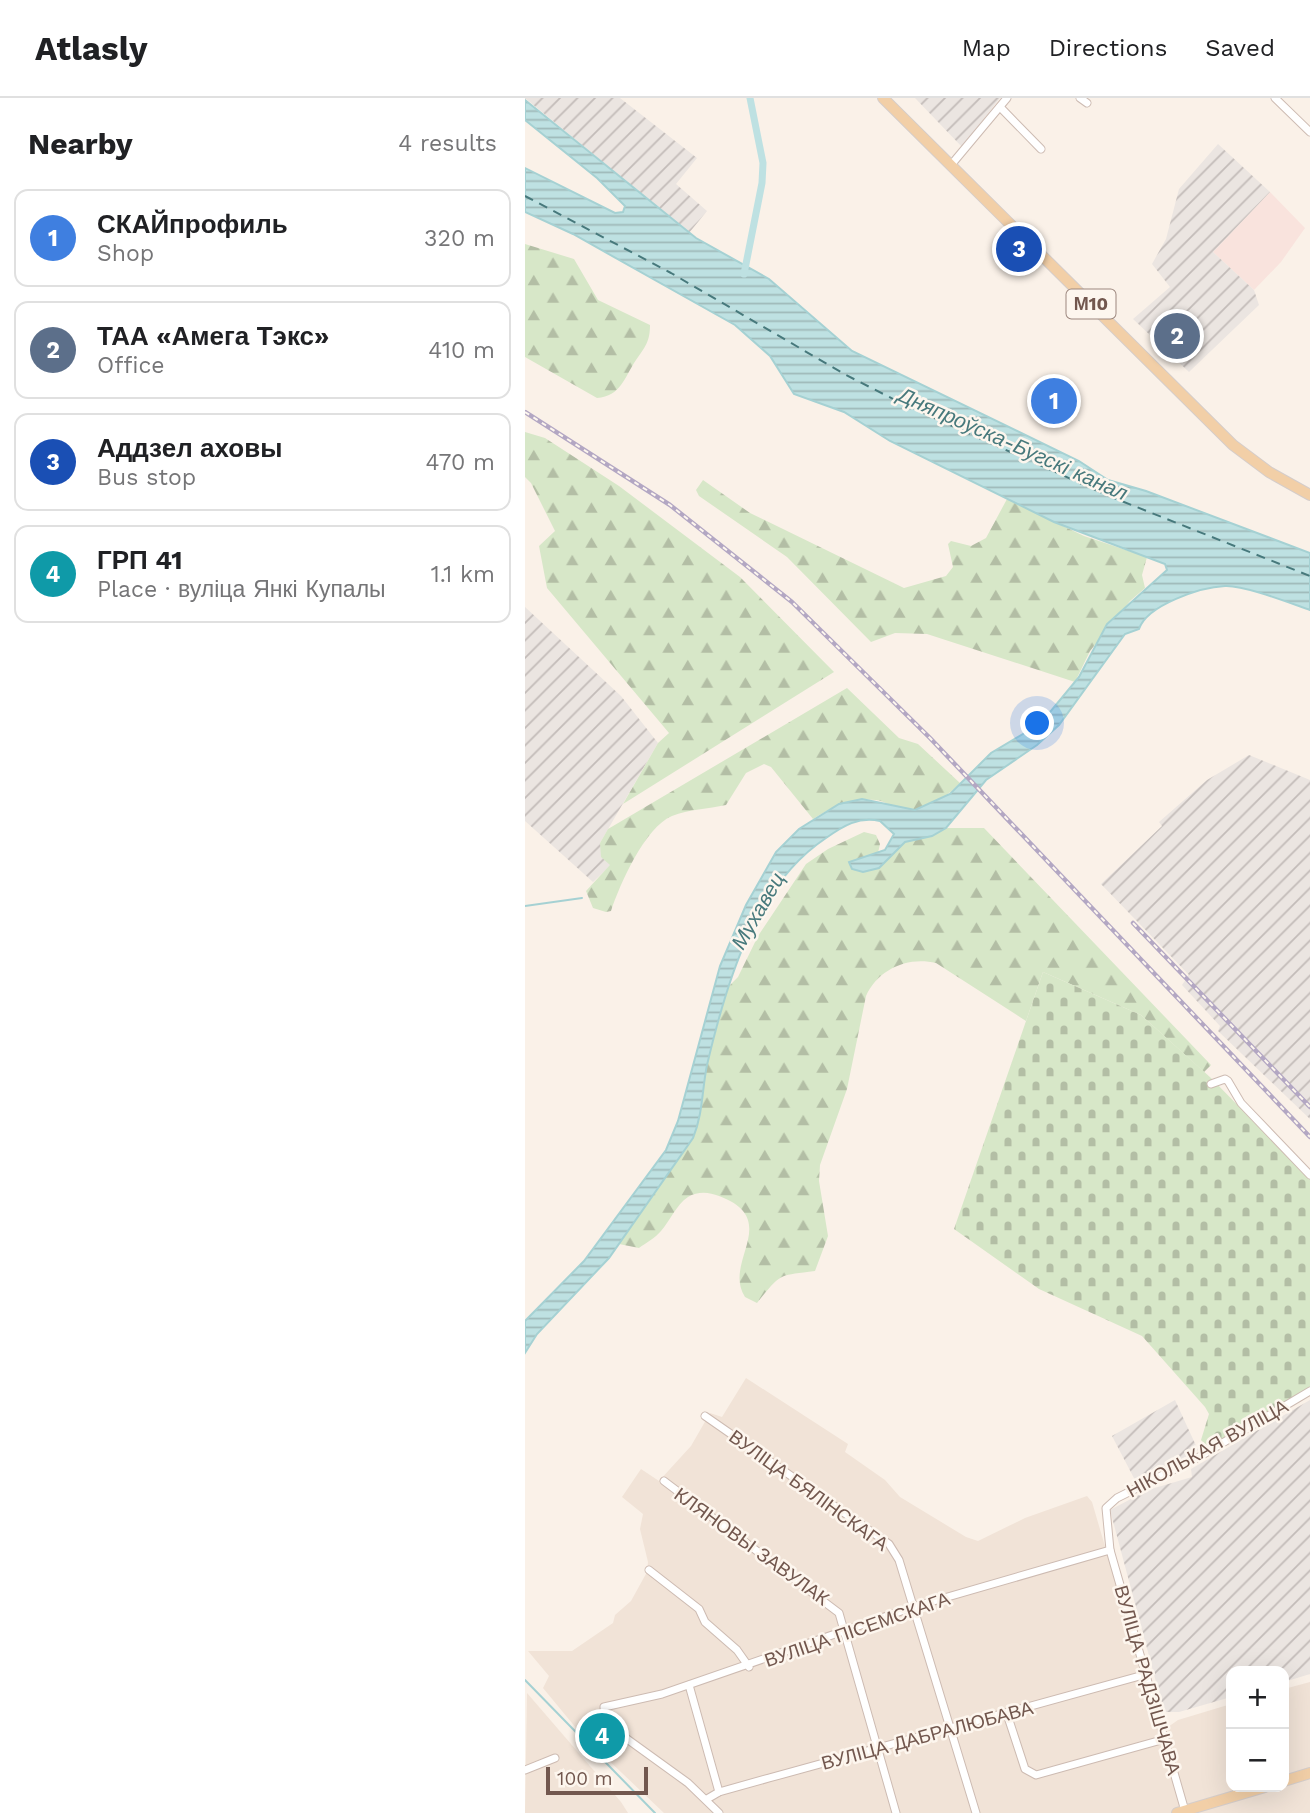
<!DOCTYPE html>
<meta charset="utf-8">
<style>
body{margin:0;font-family:"Work Sans",sans-serif;background:#f2f2f2;color:#202124}
.controls{position:absolute;right:21px;bottom:21px;display:grid;overflow:hidden;border-radius:14px;box-shadow:0 7px 28px #0002}
.controls button{width:63px;height:63px;display:grid;place-items:center;padding:0;border:0;border-bottom:2px solid #e0e0e0;background:#fff;color:#202124;font:35px sans-serif}
.scale{position:absolute;left:21px;bottom:18px;width:102px;box-sizing:border-box;padding-left:7px;border:4px solid #72574e;border-top:0;font-size:19px;line-height:24px;white-space:nowrap;color:#72574e;-webkit-text-stroke:5px #fdf6ee;paint-order:stroke}
.you{position:absolute;left:513px;top:626px;width:24px;height:24px;margin:-18px;border:5px solid #fff;border-radius:50%;background:#1a73e8;box-shadow:0 0 0 10px #1a73e833}
.badge{display:grid;place-items:center;width:46px;height:46px;border-radius:50%;background:#0b8043;color:#fff;font-size:23px;font-weight:700}
.pin{position:absolute;translate:-50% -50%;border:4px solid #fff;box-shadow:0 2px 7px #0006}
.list{margin:0;padding:0;list-style:none}
h2{display:flex;justify-content:space-between;align-items:center;height:91px;margin:0;padding:0 28px;font-size:30px}
h2 small{font-size:23px;font-weight:400;color:#757577}
.list li{display:grid;grid-template-columns:46px 1fr auto;gap:21px;align-items:center;box-sizing:border-box;height:98px;margin:0 14px 14px;padding:0 14px;border:2px solid #e0e0e0;border-radius:14px}
.list b{display:block;font-size:26px;white-space:nowrap}
.list p{margin:0;font-size:23px;white-space:nowrap;color:#757577}
.list em{font-size:23px;font-style:normal;color:#757577}
.map{position:relative;flex:none;width:785px;height:1715px;overflow:hidden}
header{display:flex;align-items:center;gap:42px;box-sizing:border-box;height:98px;padding:0 35px;background:#fff;border-bottom:2px solid #e0e0e0}
header strong{font-size:33px}
nav{display:flex;gap:38px;margin-inline-start:auto;font-size:24px}
main{display:flex}
aside{flex:1;background:#fff}
.map>svg:first-child{display:block}
.residential{fill:#f1e3d7}
.commercial{fill:#f9e3dd}
.industrial{fill:url(#industrial-furrows)}
.forest{fill:url(#forest-firs)}
.cemetery{fill:url(#cemetery-stones)}
.water{fill:url(#water-rules);stroke:#a5d1d3;stroke-width:2}
.lines{fill:none;stroke-linecap:round;stroke-linejoin:round}
.stream{stroke:#a5d1d3;stroke-width:2}
.canal{stroke:#bee1e2;stroke-width:7}
.ferry{stroke:#47797c;stroke-width:2;stroke-dasharray:9 7;stroke-linecap:butt}
.minor-casing{stroke:#cdbbb2;stroke-width:9}
.primary-casing{stroke:#d5cdca;stroke-width:12}
.minor{stroke:#fff;stroke-width:7}
.primary{stroke:#f2cfa7;stroke-width:10}
.rail-casing{stroke:#b3a7c3;stroke-width:4.5}
.rail{stroke:#fdf6ee;stroke-width:2;stroke-dasharray:5;stroke-linecap:butt}
.labels{text-anchor:middle;stroke-width:5;stroke-linejoin:round;paint-order:stroke}
.shield{fill:#fdf6ee;stroke:#9c877e;stroke-width:2}
.shield-label{font-size:18px;font-weight:bold;fill:#72574e}
.street-label{font-size:19px;fill:#72574e;stroke:#fdf6ee}
.water-label{font-size:21px;font-style:italic;fill:#47797c;stroke:#fdf6ee}
</style>
<header>
<strong>Atlasly</strong>
<nav><a>Map</a><a>Directions</a><a>Saved</a></nav>
</header>
<main>
<aside>
<h2>Nearby<small>4 results</small></h2>
<ul class="list">
<li><span class="badge" style="background:#3f7fe0">1</span><div><b>СКАЙпрофиль</b><p>Shop</p></div><em>320 m</em></li>
<li><span class="badge" style="background:#5c6f8a">2</span><div><b>ТАА «Амега Тэкс»</b><p>Office</p></div><em>410 m</em></li>
<li><span class="badge" style="background:#1a4fb4">3</span><div><b>Аддзел аховы</b><p>Bus stop</p></div><em>470 m</em></li>
<li><span class="badge" style="background:#0f9aa8">4</span><div><b>ГРП 41</b><p>Place · вуліца Янкі Купалы</p></div><em>1.1 km</em></li>
</ul>
</aside>
<div class="map">
<svg width="785" height="1715" viewBox="0 0 785 1715">
<defs>
<pattern id="industrial-furrows" width="10" height="10" patternUnits="userSpaceOnUse" patternTransform="scale(1.75)"><rect width="10" height="10" fill="#ebe5e1"/><path d="M-1 1l2-2M0 10L10 0M9 11l2-2" fill="none" stroke="#c3bcb9"/></pattern>
<pattern id="forest-firs" width="22" height="20" patternUnits="userSpaceOnUse" patternTransform="scale(1.75)"><rect width="22" height="20" fill="#d7e7c8"/><path d="M5 1l3.5 6h-7zM16 11l3.5 6h-7z" fill="#b3bea5"/></pattern>
<pattern id="cemetery-stones" width="16" height="16" patternUnits="userSpaceOnUse" patternTransform="scale(1.75)"><rect width="16" height="16" fill="#d7e7c8"/><path d="M2 7V4a2 2 0 0 1 4 0v3zM10 15v-3a2 2 0 0 1 4 0v3z" fill="#b3bea5"/></pattern>
<pattern id="water-rules" width="6" height="5" patternUnits="userSpaceOnUse" patternTransform="scale(1.75)"><rect width="6" height="5" fill="#bee1e2"/><path d="M0 2.5h6" fill="none" stroke="#9fb9b9"/></pattern>
</defs>
<rect width="100%" height="100%" fill="#faf1e8"/>
<g class="residential">
<path d="M221,1280L323,1346L320,1354L360,1382L375,1399L441,1439L453,1443L500,1420L562,1398L567,1404L630,1619L643,1629L653,1622L706,1606V1689H759V1591L785,1584V1715H139L56,1636L18,1590L24,1578L3,1553H47L88,1525L90,1517L106,1503L122,1474L123,1464L115,1431L118,1416L97,1399L116,1371L134,1383L166,1348L185,1315L197,1319Z"/>
<path d="M2,1595L96,1704L103,1715H0Z"/>
</g>
<path class="commercial" d="M745,94L780,130L756,164L729,192L688,154Z"/>
<g class="industrial">
<path d="M0,0H95L172,60L151,86L182,113L164,135Z"/>
<path d="M390,0H475L437,49Z"/>
<path d="M693,46L745,94L688,154L729,192L734,207L664,274L608,221L645,189L627,166L641,141L654,91Z"/>
<path d="M0,509L96,598L133,645L75,745L86,767L68,784L0,723Z"/>
<path d="M724,657L785,682V1021L693,933L695,928L657,887L664,877L576,786L637,728L634,724L682,682Z"/>
<path d="M650,1302L673,1352L637,1372L631,1370L627,1376L611,1384L587,1338Z"/>
<path d="M785,1302V1576L759,1584V1573H706V1599L654,1614H639L585,1412L623,1392L667,1379L666,1371Z"/>
</g>
<g class="forest">
<path d="M0,146L49,161L73,202L125,227C125,244 120,249 111,262C99,280 96,298 72,300L0,259Z"/>
<path d="M0,334L20,340L94,388L215,479L309,574L98,706L133,645L144,635L22,490L14,448L30,433L6,385L0,379Z"/>
<path d="M178,382L225,415L379,490L421,478L428,469L423,446L426,443L446,448L461,440L482,401L559,438L622,459L617,477L620,490L605,503L565,553L550,584L402,536L370,535L346,544L262,459L174,398L171,392Z"/>
<path d="M322,590L374,640L393,646L435,685C418,702 396,718 371,710C365,707 358,703 351,702C327,699 308,708 288,721L246,669L239,666L221,675L201,707C183,711 164,711 147,718C120,729 95,786 86,813L81,814L68,810L61,793L85,767L76,759L75,745L83,731Z"/>
<path d="M421,730H459L686,967L679,974L616,917L518,874L501,923L411,865C383,858 353,871 341,898L322,991L295,1067L294,1083L303,1138L290,1173C253,1178 257,1174 232,1205L220,1199C197,1164 258,1122 194,1098C184,1094 173,1093 163,1099C151,1107 145,1123 136,1133C130,1140 121,1145 114,1150L94,1146L168,1039L182,966L203,889L213,879L233,838L281,766L303,751L339,734L351,737L355,746L353,755L324,764L371,751L380,743L407,738Z"/>
</g>
<path class="cemetery" d="M518,874L616,917L686,980L785,1081V1289L683,1350L676,1342L684,1316L680,1309L617,1238L514,1191L429,1131Z"/>
<path class="water" d="M0,2L171,140L244,181L327,253L554,363L583,382L621,393L785,455V512C765,505 719,487 700,488C676,489 622,507 614,531L600,536L534,627L512,647L461,682L421,730L407,738L380,744L354,770L338,774L327,771L324,764L360,752L369,736L355,723C334,718 318,728 301,740C229,788 201,886 182,967C177,991 178,1016 168,1040L84,1160L12,1236L0,1255V1223L59,1163L141,1052L153,1023L195,868L221,807L251,754L274,731L314,706L337,701L390,712L425,696L466,655L508,630L521,619L554,579L582,526L642,472L640,466L529,424L365,343L319,314L269,296L245,258L210,227L48,136L0,114V70L90,115L98,114L100,108L72,80L0,22Z"/>
<g class="lines">
<g class="stream">
<path d="M0,808L57,800"/>
<path d="M0,1582L130,1715"/>
</g>
<path class="canal" d="M219,176L237,85L238,65L225,0"/>
<path class="ferry" d="M0,98L146,175L321,277L378,306L584,398L785,478"/>
<g class="minor-casing">
<g id="minor">
<path d="M555,0L562,5"/>
<path d="M750,0L785,34"/>
<path d="M475,9L516,51"/>
<path d="M426,67L482,0"/>
<path d="M686,986L700,981L703,983L716,1005L785,1077"/>
<path d="M180,1318L364,1446L374,1462L451,1715"/>
<path d="M139,1383L314,1515L371,1715"/>
<path d="M124,1472L174,1511L180,1524L212,1552L224,1569"/>
<path d="M164,1587L194,1694"/>
<path d="M482,1616L500,1671L511,1677L640,1641"/>
<path d="M0,1672L30,1660"/>
<path d="M182,1701L194,1694L244,1680L622,1576"/>
<path d="M660,1713L585,1452L581,1410L592,1400L674,1359L785,1293"/>
<path d="M194,1715L163,1685L80,1625L79,1609L137,1596L388,1509L585,1452"/>
</g>
</g>
<g class="primary-casing">
<g id="primary">
<path d="M358,0L708,347L744,374L785,397"/>
<path d="M759,1683L785,1675"/>
<path d="M652,1715L740,1689"/>
</g>
</g>
<use href="#minor" class="minor"/>
<use href="#primary" class="primary"/>
<g class="rail-casing">
<g id="rail">
<path d="M0,314L145,407L267,504L405,640L785,1039"/>
<path d="M608,825L785,1009"/>
</g>
</g>
<use href="#rail" class="rail"/>
</g>
<g class="labels">
<rect class="shield" x="541.5" y="191.5" width="49" height="29" rx="5"/>
<g class="shield-label">
<text x="566" y="212">М10</text>
</g>
<g class="street-label">
<text transform="translate(682 1350) rotate(-29)" y="7">НІКОЛЬКАЯ ВУЛІЦА</text>
<text transform="translate(284 1392) rotate(36)" y="7">ВУЛІЦА БЯЛІНСКАГА</text>
<text transform="translate(227 1448) rotate(36)" y="7">КЛЯНОВЫ ЗАВУЛАК</text>
<text transform="translate(332 1531) rotate(-19)" y="7">ВУЛІЦА ПІСЕМСКАГА</text>
<text transform="translate(623 1582) rotate(74)" y="7">ВУЛІЦА РАДЗІШЧАВА</text>
<text transform="translate(402 1637) rotate(-15)" y="7">ВУЛІЦА ДАБРАЛЮБАВА</text>
</g>
<g class="water-label">
<text transform="translate(488 346) rotate(24)" y="7">Дняпроўска-Бугскі канал</text>
<text transform="translate(233 813) rotate(-60)" y="7">Мухавец</text>
</g>
</g>
</svg>
<div class="controls">
<button>+</button>
<button>−</button>
</div>
<div class="scale">100 m</div>
<div class="you"></div>
<div class="pin badge" style="left:529px;top:303px;background:#3f7fe0">1</div>
<div class="pin badge" style="left:652px;top:238px;background:#5c6f8a">2</div>
<div class="pin badge" style="left:494px;top:151px;background:#1a4fb4">3</div>
<div class="pin badge" style="left:77px;top:1638px;background:#0f9aa8">4</div>
</div>
</main>
